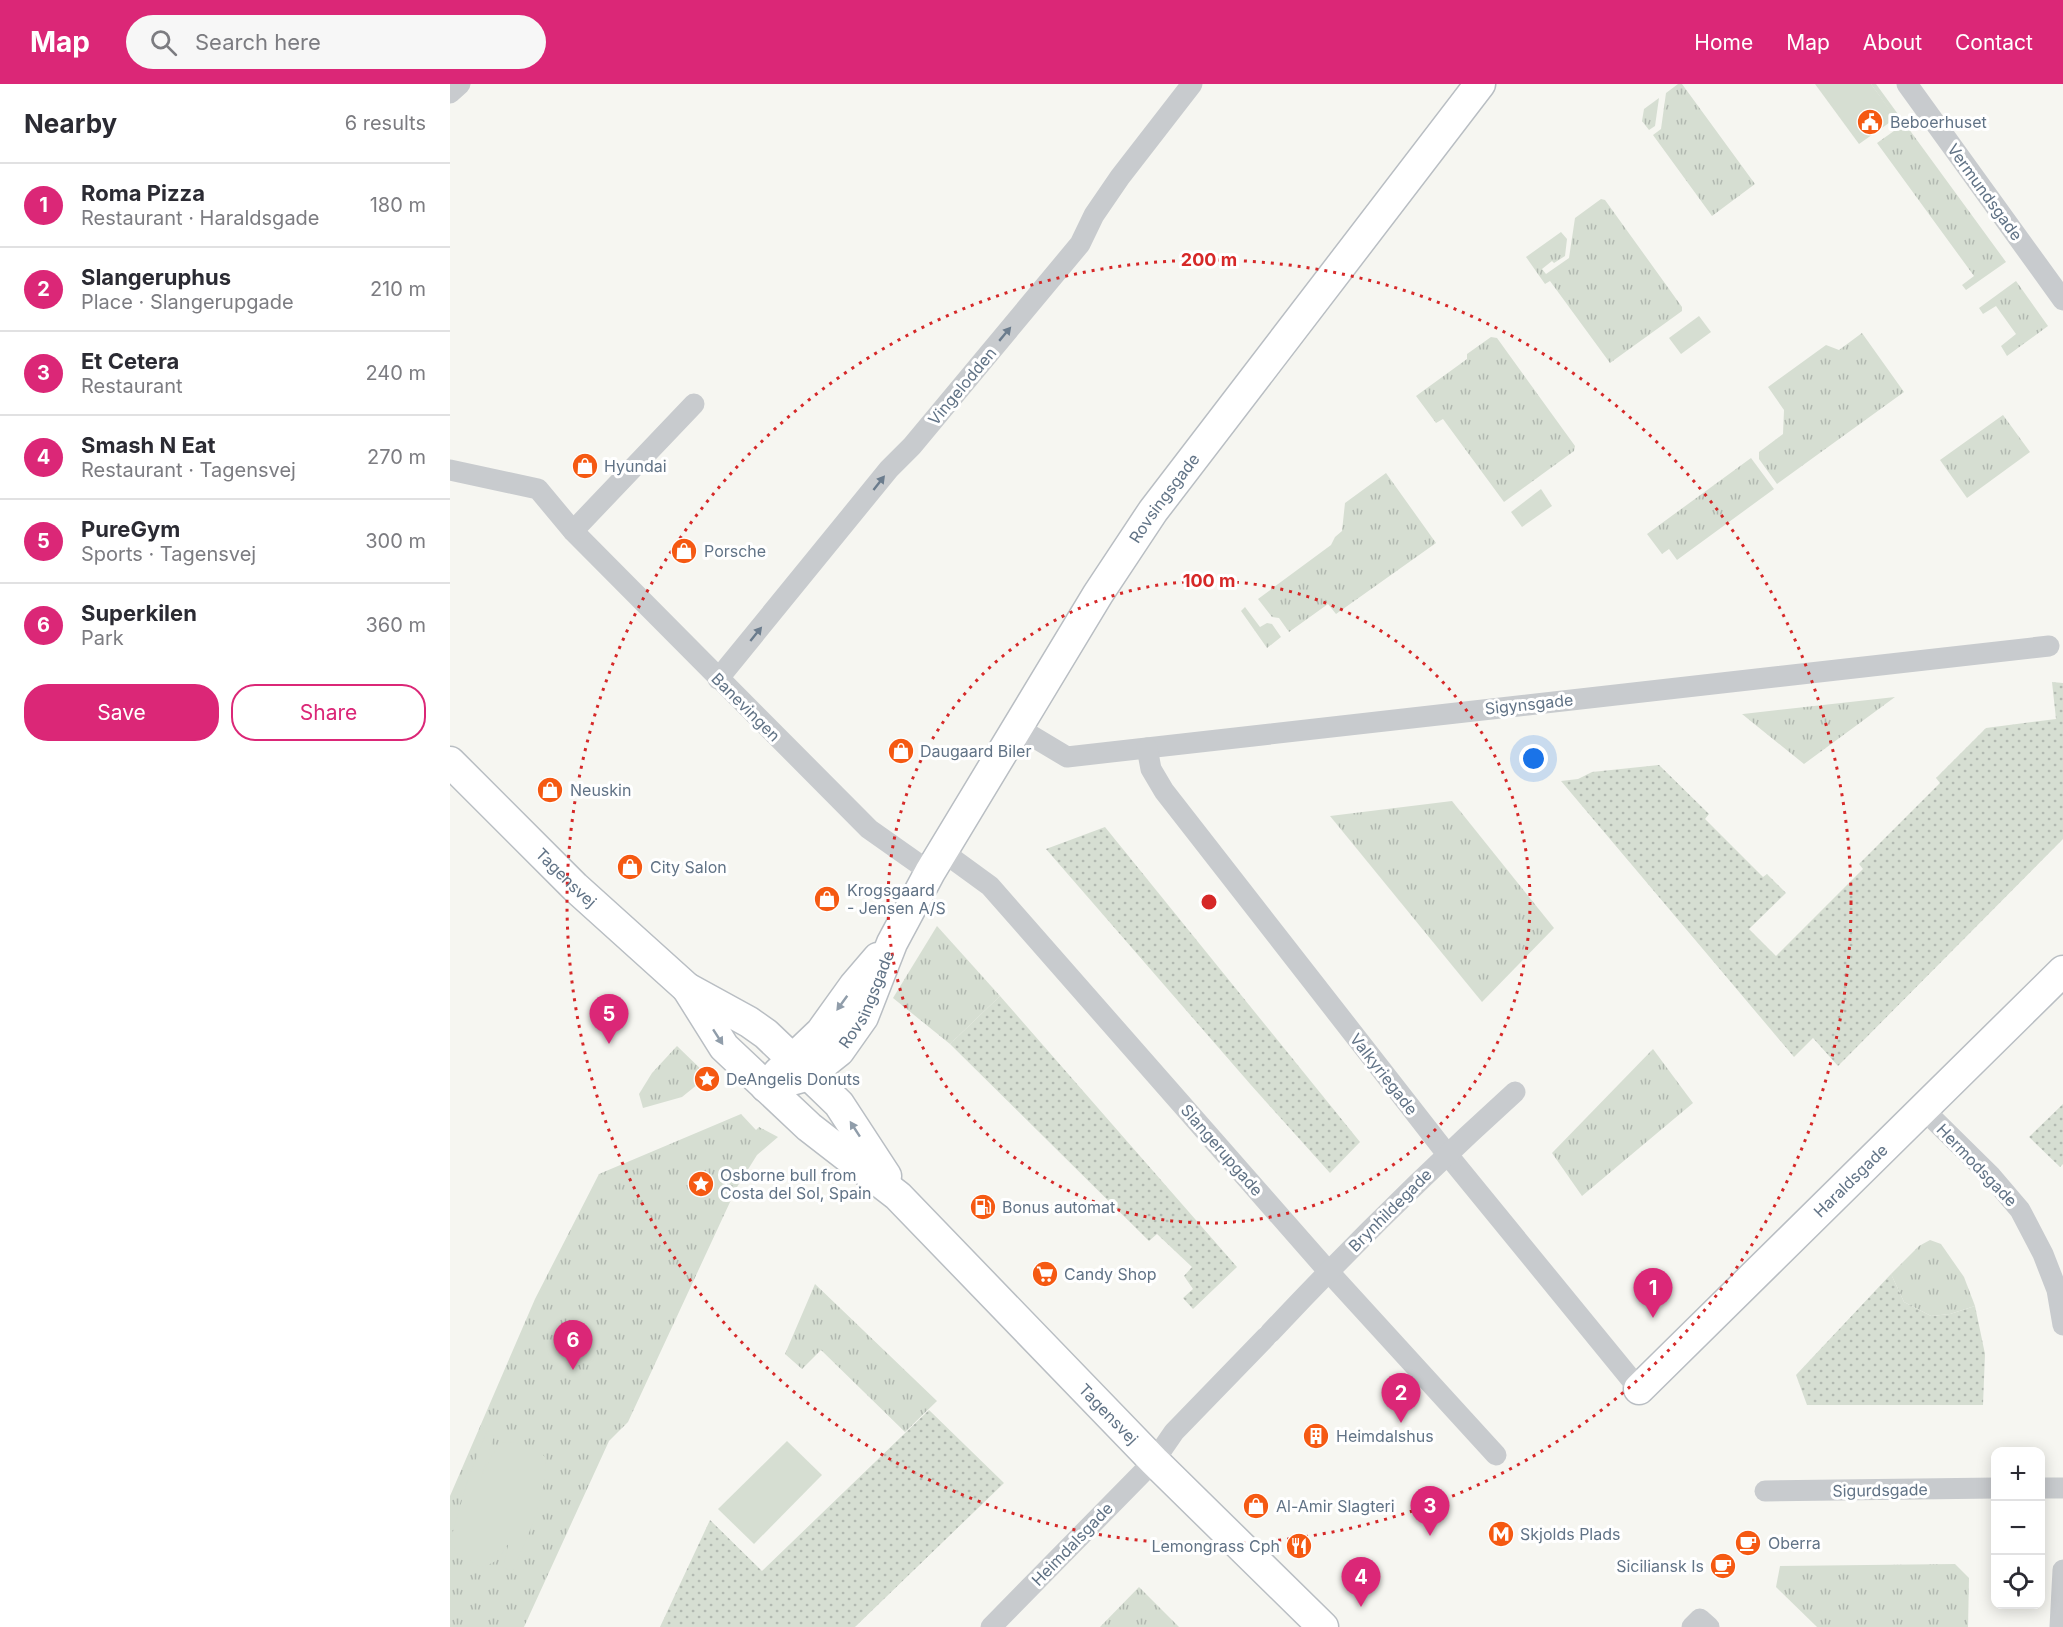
<!DOCTYPE html>
<meta charset="utf-8">
<style>
body{margin:0;font-family:Inter,sans-serif;background:#f7f7f7;color:#2b2b33}
.controls{position:absolute;right:18px;bottom:18px;display:grid;overflow:hidden;border-radius:12px;box-shadow:0 3px 15px #0003}
.controls button{width:54px;height:54px;display:grid;place-items:center;padding:0;border:0;border-bottom:2px solid #e1e1e2;background:#fff;color:#2b2b33;font:30px sans-serif}
.you{position:absolute;left:1084px;top:675px;width:21px;height:21px;margin:-15px;border:4px solid #fff;border-radius:50%;background:#1a73e8;box-shadow:0 0 0 9px #1a73e833}
.badge{display:grid;place-items:center;width:39px;height:39px;border-radius:50%;background:#db2777;color:#fff;font-size:20px;font-weight:700}
.pin{position:absolute;translate:-50% -50px;filter:drop-shadow(0 2px 3px #0008)}
.pin::after{content:'';position:absolute;top:32px;width:21px;height:18px;background:inherit;clip-path:polygon(0 0,100% 0,50% 100%)}
.list{margin:0;padding:0;list-style:none}
h2{display:flex;justify-content:space-between;align-items:center;height:78px;margin:0;padding:0 24px;font-size:26px}
h2 small{font-size:20px;font-weight:400;color:#7c7c81}
.list li{display:grid;grid-template-columns:39px 1fr auto;gap:18px;align-items:center;box-sizing:border-box;height:84px;padding:0 24px;border-top:2px solid #e1e1e2}
.list b{display:block;font-size:22px;white-space:nowrap}
.list p{margin:0;font-size:20px;white-space:nowrap;color:#7c7c81}
.list em{font-size:20px;font-style:normal;color:#7c7c81}
.actions{display:flex;gap:12px;padding:18px 24px}
.actions a{flex:1;padding:14px 0;border:2px solid #db2777;border-radius:24px;text-align:center;font-size:21px;color:#db2777}
.actions .main{background:#db2777;color:#fff}
.icon{flex:none;width:33px;height:33px;fill:none;stroke:currentColor;stroke-width:2;stroke-linecap:round;stroke-linejoin:round}
.map{position:relative;flex:none;width:1613px;height:1543px;overflow:hidden}
header{display:flex;align-items:center;gap:36px;box-sizing:border-box;height:84px;padding:0 30px;background:#db2777;color:#fff}
header strong{font-size:28px}
nav{display:flex;gap:33px;margin-inline-start:auto;font-size:21px}
.search{width:420px;height:54px;background:#f7f7f7;display:flex;align-items:center;gap:15px;box-sizing:border-box;padding:0 21px;border-radius:33px;color:#7c7c81;font-size:22px}
main{display:flex}
aside{flex:1;background:#fff}
.map>svg:first-child{display:block}
.grass{fill:url(#grass-tufts)}
.garden{fill:url(#garden-dots)}
.pitch{fill:#d6ded2}
.lines{fill:none;stroke-linecap:round;stroke-linejoin:round}
.secondary-casing{stroke:#b9bec3;stroke-width:33}
.street{stroke:#c8cbce;stroke-width:21}
.secondary{stroke:#fff;stroke-width:30}
.oneway{fill:#6b7c8d}
.oneway2{fill:#909daa}
.ring{fill:none;stroke:#d62828;stroke-width:3;stroke-dasharray:3 6}
.labels{text-anchor:middle;stroke-width:6;stroke-linejoin:round;paint-order:stroke}
.poi-label{font-size:16px;fill:#617386;stroke:#fff;text-anchor:start}
.street-label{font-size:16px;fill:#617386;stroke:#fff}
.centre{fill:#d62828;stroke:#fff;stroke-width:3}
.ring-label{font-size:18px;text-anchor:middle;font-weight:bold;fill:#d62828;stroke:#fff;stroke-width:6;stroke-linejoin:round;paint-order:stroke}
</style>
<header>
<strong>Map</strong>
<div class="search"><svg class="icon" aria-label="search" viewBox="0 0 24 24"><circle cx="10" cy="10" r="6"/><path d="M15 15l6 6"/></svg>Search here</div>
<nav><a>Home</a><a>Map</a><a>About</a><a>Contact</a></nav>
</header>
<main>
<aside>
<h2>Nearby<small>6 results</small></h2>
<ul class="list">
<li><span class="badge">1</span><div><b>Roma Pizza</b><p>Restaurant · Haraldsgade</p></div><em>180 m</em></li>
<li><span class="badge">2</span><div><b>Slangeruphus</b><p>Place · Slangerupgade</p></div><em>210 m</em></li>
<li><span class="badge">3</span><div><b>Et Cetera</b><p>Restaurant</p></div><em>240 m</em></li>
<li><span class="badge">4</span><div><b>Smash N Eat</b><p>Restaurant · Tagensvej</p></div><em>270 m</em></li>
<li><span class="badge">5</span><div><b>PureGym</b><p>Sports · Tagensvej</p></div><em>300 m</em></li>
<li><span class="badge">6</span><div><b>Superkilen</b><p>Park</p></div><em>360 m</em></li>
</ul>
<div class="actions"><a class="main">Save</a><a>Share</a></div>
</aside>
<div class="map">
<svg width="1613" height="1543" viewBox="0 0 1613 1543">
<defs>
<pattern id="grass-tufts" width="24" height="20" patternUnits="userSpaceOnUse" patternTransform="scale(1.5)"><rect width="24" height="20" fill="#d6ded2"/><path d="M3 7l-1-3M5 7V3M7 7l1-3M15 17l-1-3M17 17v-4M19 17l1-3" fill="none" stroke="#b1b8b0"/></pattern>
<pattern id="garden-dots" width="8" height="8" patternUnits="userSpaceOnUse" patternTransform="scale(1.5)"><rect width="8" height="8" fill="#d6ded2"/><path d="M2 2h.1M6 6h.1" fill="none" stroke="#b1b8b0" stroke-width="1.8" stroke-linecap="round"/></pattern>
</defs>
<rect width="100%" height="100%" fill="#f6f6f1"/>
<g class="grass">
<path d="M1228,0H1232L1305,100L1262,132L1203,51L1211,45L1216,9Z"/>
<path d="M1421,0H1426L1556,178L1516,206L1512,201L1524,192L1427,59L1451,42Z"/>
<path d="M1209,14L1205,42L1199,46L1192,37L1194,25Z"/>
<path d="M1151,115L1155,116L1232,223V227L1160,279L1100,197L1095,200L1076,173L1111,148L1117,155L1115,172L1104,179L1102,177L1092,185L1096,190L1119,174L1125,134Z"/>
<path d="M1566,197L1598,242L1557,272L1551,262L1566,250L1546,222L1533,230L1529,224Z"/>
<path d="M1412,249L1454,308L1327,400L1309,375V368L1333,350L1334,326L1318,303L1376,261L1389,266Z"/>
<path d="M1041,253L1047,254L1125,362L1124,367L1054,418L993,335L986,339L966,312L1017,275V270Z"/>
<path d="M1553,331L1580,368L1517,414L1490,376Z"/>
<path d="M1301,374L1324,405L1227,476L1219,465L1212,470L1197,450Z"/>
<path d="M936,389L986,459L886,530L878,520L839,548L829,534L822,533L808,515L881,461L885,453L892,447L895,419Z"/>
<path d="M795,523L810,543L817,539L822,540L831,553L817,564L791,527Z"/>
<path d="M1445,613L1354,680L1292,630H1293Z"/>
<path d="M1002,717L1104,844L1032,918L880,732Z"/>
<path d="M487,842L550,912L500,960L443,914Z"/>
<path d="M227,962L258,992L232,1013L193,1024L189,1010L202,989Z"/>
<path d="M1203,965L1243,1019L1132,1112L1102,1069Z"/>
<path d="M291,1030L306,1046L309,1043L328,1053L307,1071L287,1103L178,1338L159,1357L74,1543H0V1412L85,1215L149,1090Z"/>
<path d="M1480,1156L1491,1160L1514,1193L1525,1222L1500,1230L1481,1232L1454,1218L1441,1190L1469,1162Z"/>
<path d="M365,1200L487,1317L455,1348L371,1266L352,1285L335,1270Z"/>
<path d="M1505,1480L1519,1494L1518,1543H1367L1326,1503L1330,1482Z"/>
<path d="M689,1503L729,1543H650Z"/>
</g>
<g class="garden">
<path d="M1602,598L1613,599V755L1388,982L1363,954L1344,973L1111,697L1128,695L1142,688L1209,681L1259,730L1255,735L1313,793L1317,790L1336,809L1299,845L1326,872L1413,785L1409,780L1490,699L1486,694L1536,644L1606,635Z"/>
<path d="M655,743L910,1058L880,1089L801,1001L596,765Z"/>
<path d="M550,912L787,1183L743,1225L733,1214L743,1205L734,1192L742,1183L707,1150L699,1157L500,960Z"/>
<path d="M1613,1020V1080L1610,1083L1579,1053Z"/>
<path d="M1441,1190L1454,1218L1481,1232L1500,1230L1525,1222L1535,1270L1533,1321H1357L1346,1291Z"/>
<path d="M479,1326L554,1399L405,1543H210L260,1436L312,1487Z"/>
</g>
<g class="pitch">
<path d="M1365,0H1421L1446,34L1409,60Z"/>
<path d="M1249,232L1261,248L1231,270L1219,254Z"/>
<path d="M1091,405L1102,422L1072,443L1061,428Z"/>
<path d="M37,1347L44,1352L31,1394L42,1371L52,1359C69,1357 84,1362 96,1374C96,1414 78,1452 62,1488L53,1483L59,1458C50,1472 50,1478 31,1483L6,1468L0,1458L18,1395Z"/>
<path d="M337,1357L372,1391L304,1460L268,1425Z"/>
</g>
<g class="lines">
<g class="secondary-casing">
<g id="secondary">
<path id="s1" d="M0,678L125,803L237,904L299,938L316,950L359,991L389,1020L436,1092"/>
<path id="s2" d="M237,904L274,963L359,1043L448,1112L704,1377L873,1543"/>
<path d="M328,989L371,948L404,902L428,874"/>
<path id="s3" d="M316,1003L359,991L389,967L413,933L442,859L480,788L648,510L703,427L1030,0"/>
<path id="s4" d="M1189,1305L1613,887"/>
</g>
</g>
<g class="street">
<path d="M1457,0L1613,216"/>
<path d="M0,9L10,0"/>
<path d="M0,386L88,405L123,447L419,745L480,788"/>
<path d="M123,447L244,320"/>
<path d="M268,595L439,385L462,362L630,160L644,131L670,93L742,0"/>
<path d="M567,643L617,673L1599,562"/>
<path d="M697,664L701,685L714,707L997,1070L1189,1305"/>
<path d="M492,767L540,802L878,1187L1046,1371"/>
<path d="M1473,1025L1541,1092L1570,1126L1593,1170L1607,1206L1613,1241"/>
<path d="M820,1249C898,1166 980,1085 1065,1008"/>
<path d="M1590,1404H1613"/>
<path d="M1315,1407L1546,1404"/>
<path d="M541,1543L704,1377L724,1348L816,1253"/>
<path d="M1242,1543L1250,1535L1259,1543"/>
<path d="M1610,1543L1613,1486"/>
</g>
<use href="#secondary" class="secondary"/>
</g>
<defs><path id="oneway-solid" d="M-6-.8H1V-3.2L6.5 0L1 3.2V.8H-6Z" transform="scale(1.5)"/></defs>
<g class="oneway">
<use href="#oneway-solid" transform="translate(555 250) rotate(-50)"/>
<use href="#oneway-solid" transform="translate(429 399) rotate(-52)"/>
<use href="#oneway-solid" transform="translate(306 550) rotate(-51)"/>
</g>
<g class="oneway2">
<use href="#oneway-solid" transform="translate(392 919) rotate(126)"/>
<use href="#oneway-solid" transform="translate(268 953) rotate(57)"/>
<use href="#oneway-solid" transform="translate(405 1045) rotate(-123)"/>
</g>
<g class="ring">
<circle cx="759" cy="818" r="321"/>
<circle cx="759" cy="818" r="642"/>
</g>
<defs>
<g id="civic-disc" transform="scale(1.35)"><circle r="9.5" fill="#f55912" stroke="#fff"/><path d="M-.6-6.5H3V-4.5H.6V-3L4-1V1h2V6H-6V1h2V-1L-.6-3ZM-1.2 2.5V6h2.4V2.5Z" fill="#fff"/></g>
<g id="shop-disc" transform="scale(1.35)"><circle r="9.5" fill="#f55912" stroke="#fff"/><path d="M-5-2.5h2.3a2.7 3.5 0 0 1 5.4 0H5L5.5 6h-11ZM-1.5-2.5h3a1.5 2.3 0 0 0-3 0Z" fill="#fff"/></g>
<g id="sight-disc" transform="scale(1.35)"><circle r="9.5" fill="#f55912" stroke="#fff"/><path d="M0-6L1.8-2.2L6-1.7L2.9 1.2L3.7 5.4L0 3.3L-3.7 5.4L-2.9 1.2L-6-1.7L-1.8-2.2Z" fill="#fff"/></g>
<g id="fuel-disc" transform="scale(1.35)"><circle r="9.5" fill="#f55912" stroke="#fff"/><path d="M-5.5-6h7V0h2V4h1.3V-2.5L3-4.5l.8-.8L6-3V5H2.5V1h-1V6h-7ZM-4.2-4.7v3.2H.2V-4.7Z" fill="#fff"/></g>
<g id="supermarket-disc" transform="scale(1.35)"><circle r="9.5" fill="#f55912" stroke="#fff"/><path d="M-6-5.5h2.5l.6 2H6L4.5 2H-2.5L-4.4-4H-6ZM-1.5 3.2a1.3 1.3 0 1 0 .1 0ZM3 3.2a1.3 1.3 0 1 0 .1 0Z" fill="#fff"/></g>
<g id="building-disc" transform="scale(1.35)"><circle r="9.5" fill="#f55912" stroke="#fff"/><path d="M-4-6H4V6H1V3H-1V6H-4ZM-2.5-4.3h1.7v1.8h-1.7ZM.8-4.3h1.7v1.8H.8ZM-2.5-1h1.7V.8h-1.7ZM.8-1h1.7V.8H.8Z" fill="#fff"/></g>
<g id="metro-disc" transform="scale(1.35)"><circle r="9.5" fill="#f55912" stroke="#fff"/><path d="M-5.5 5V-5H-3L0 0L3-5H5.5V5H3V-.5L0 4L-3-.5V5Z" fill="#fff"/></g>
<g id="cafe-disc" transform="scale(1.35)"><circle r="9.5" fill="#f55912" stroke="#fff"/><path d="M-5.5-4.5H6V0H3Q3 3.5 0 3.5H-2.5Q-5.5 3.5-5.5 0ZM3-3.2v2h1.7v-2ZM-6 4.5H4V6H-6Z" fill="#fff"/></g>
<g id="restaurant-disc" transform="scale(1.35)"><circle r="9.5" fill="#f55912" stroke="#fff"/><path d="M-5-6h1v4h1v-4h1v4h1v-4h1v5L-1.5 .5V6h-2V.5L-5-1ZM5-6V6H3V1.5H1.5Q1.5-4 5-6Z" fill="#fff"/></g>
</defs>
<g fill-rule="evenodd">
<use href="#civic-disc" x="1420" y="38"/>
<use href="#shop-disc" x="135" y="382"/>
<use href="#shop-disc" x="234" y="467"/>
<use href="#shop-disc" x="451" y="667"/>
<use href="#shop-disc" x="100" y="706"/>
<use href="#shop-disc" x="180" y="783"/>
<use href="#shop-disc" x="377" y="815"/>
<use href="#sight-disc" x="257" y="995"/>
<use href="#sight-disc" x="251" y="1100"/>
<use href="#fuel-disc" x="533" y="1123"/>
<use href="#supermarket-disc" x="595" y="1190"/>
<use href="#building-disc" x="866" y="1352"/>
<use href="#shop-disc" x="806" y="1422"/>
<use href="#metro-disc" x="1051" y="1450"/>
<use href="#cafe-disc" x="1298" y="1459"/>
<use href="#restaurant-disc" x="849" y="1462"/>
<use href="#cafe-disc" x="1273" y="1482"/>
</g>
<g class="labels">
<g class="poi-label">
<text x="1440" y="44">Beboerhuset</text>
<text x="154" y="388">Hyundai</text>
<text x="254" y="473">Porsche</text>
<text x="470" y="673">Daugaard Biler</text>
<text x="120" y="712">Neuskin</text>
<text x="200" y="789">City Salon</text>
<text x="397" y="812">Krogsgaard<tspan x="397" dy="18">- Jensen A/S</tspan></text>
<text x="276" y="1001">DeAngelis Donuts</text>
<text x="270" y="1097">Osborne bull from<tspan x="270" dy="18">Costa del Sol, Spain</tspan></text>
<text x="552" y="1129">Bonus automat</text>
<text x="614" y="1196">Candy Shop</text>
<text x="886" y="1358">Heimdalshus</text>
<text x="826" y="1428">Al-Amir Slagteri</text>
<text x="1070" y="1456">Skjolds Plads</text>
<text x="1318" y="1465">Oberra</text>
<text x="830" y="1468" text-anchor="end">Lemongrass Cph</text>
<text x="1254" y="1488" text-anchor="end">Siciliansk Is</text>
</g>
<g class="street-label">
<text transform="translate(1535 108) rotate(54)" y="6">Vermundsgade</text>
<text transform="translate(512 302) rotate(-50)" y="6">Vingelodden</text>
<text dy="6" stroke="none"><textPath href="#s3" startOffset="726">Rovsingsgade</textPath></text>
<text transform="translate(1079 620) rotate(-6)" y="6">Sigynsgade</text>
<text transform="translate(296 623) rotate(45)" y="6">Banevingen</text>
<text dy="6" stroke="none"><textPath href="#s1" startOffset="164">Tagensvej</textPath></text>
<text dy="6" stroke="none"><textPath href="#s3" startOffset="142">Rovsingsgade</textPath></text>
<text transform="translate(934 990) rotate(52)" y="6">Valkyriegade</text>
<text transform="translate(772 1066) rotate(49)" y="6">Slangerupgade</text>
<text transform="translate(1527 1081) rotate(46)" y="6">Hermodsgade</text>
<text dy="6" stroke="none"><textPath href="#s4" startOffset="297">Haraldsgade</textPath></text>
<text transform="translate(940 1126) rotate(-45)" y="6">Brynhildegade</text>
<text dy="6" stroke="none"><textPath href="#s2" startOffset="602">Tagensvej</textPath></text>
<text transform="translate(1430 1406) rotate(-1)" y="6">Sigurdsgade</text>
<text transform="translate(622 1460) rotate(-46)" y="6">Heimdalsgade</text>
</g>
</g>
<circle cx="759" cy="818" r="9" class="centre"/>
<g class="ring-label">
<text x="759" y="182">200 m</text>
<text x="759" y="503">100 m</text>
</g>
</svg>
<div class="controls">
<button>+</button>
<button>−</button>
<button><svg class="icon" aria-label="locate" viewBox="0 0 24 24"><circle cx="12" cy="12" r="6"/><path d="M12 2v4M12 18v4M2 12h4M18 12h4"/></svg></button>
</div>
<div class="you"></div>
<div class="pin badge" style="left:1203px;top:1234px">1</div>
<div class="pin badge" style="left:951px;top:1339px">2</div>
<div class="pin badge" style="left:980px;top:1452px">3</div>
<div class="pin badge" style="left:911px;top:1523px">4</div>
<div class="pin badge" style="left:159px;top:960px">5</div>
<div class="pin badge" style="left:123px;top:1286px">6</div>
</div>
</main>
